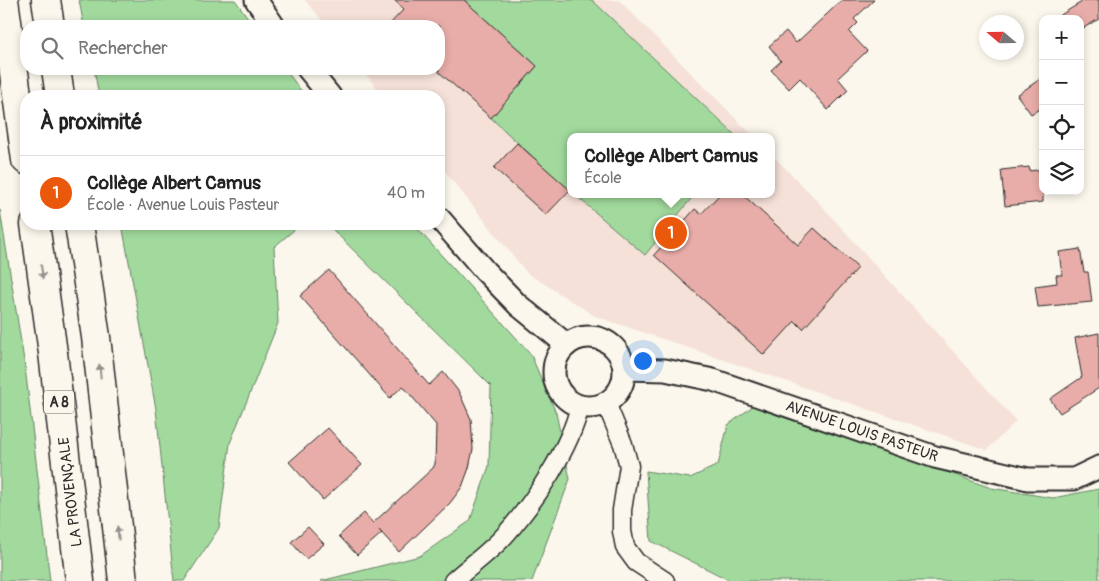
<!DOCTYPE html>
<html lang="fr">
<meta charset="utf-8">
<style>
body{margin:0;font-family:Pangolin,sans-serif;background:#f6f6f6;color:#222}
.controls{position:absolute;right:15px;top:15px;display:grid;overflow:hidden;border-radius:10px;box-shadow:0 2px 8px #0003}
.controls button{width:45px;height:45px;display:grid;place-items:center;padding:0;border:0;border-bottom:1px solid #e0e0e0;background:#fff;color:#222;font:25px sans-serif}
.compass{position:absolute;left:979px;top:15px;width:45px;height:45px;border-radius:50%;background:#fff;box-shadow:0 2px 8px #0003;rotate:290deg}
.you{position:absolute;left:642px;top:360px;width:18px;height:18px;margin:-12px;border:4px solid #fff;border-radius:50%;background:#1a73e8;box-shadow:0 0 0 8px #1a73e833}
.badge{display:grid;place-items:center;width:32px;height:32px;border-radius:50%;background:#ea580c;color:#fff;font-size:16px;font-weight:700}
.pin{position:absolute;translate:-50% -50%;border:2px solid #fff;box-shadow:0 1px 5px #0006}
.popup{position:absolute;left:567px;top:133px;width:208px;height:65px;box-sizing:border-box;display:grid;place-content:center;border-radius:10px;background:#fff;filter:drop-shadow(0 1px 4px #0005);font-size:16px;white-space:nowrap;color:#767676}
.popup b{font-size:19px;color:#222}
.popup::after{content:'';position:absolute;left:50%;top:100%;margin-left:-10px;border:10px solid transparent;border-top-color:#fff}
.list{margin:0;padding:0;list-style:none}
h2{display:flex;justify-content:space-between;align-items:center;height:65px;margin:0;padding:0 20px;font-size:21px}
h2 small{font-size:16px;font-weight:400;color:#767676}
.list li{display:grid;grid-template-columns:32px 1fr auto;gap:15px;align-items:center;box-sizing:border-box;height:75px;padding:0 20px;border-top:1px solid #e0e0e0}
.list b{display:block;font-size:19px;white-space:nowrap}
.list p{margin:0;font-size:16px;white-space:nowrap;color:#767676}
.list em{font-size:16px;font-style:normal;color:#767676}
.icon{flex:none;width:28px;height:28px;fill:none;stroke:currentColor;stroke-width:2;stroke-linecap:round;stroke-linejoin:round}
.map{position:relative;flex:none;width:1099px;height:581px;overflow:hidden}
.search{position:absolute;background:#fff;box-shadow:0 2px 8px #0003;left:20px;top:20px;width:425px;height:55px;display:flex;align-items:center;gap:12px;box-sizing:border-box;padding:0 18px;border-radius:20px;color:#767676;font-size:19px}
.panel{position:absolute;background:#fff;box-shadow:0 2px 8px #0003;left:20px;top:90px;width:425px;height:140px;border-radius:20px}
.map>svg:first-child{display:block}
.built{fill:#f5e1d8}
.green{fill:#a2da9e;stroke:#668264}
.building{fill:#e8ada8;stroke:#2b2b2b}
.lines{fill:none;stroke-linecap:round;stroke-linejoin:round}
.minor-casing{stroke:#2b2b2b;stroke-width:21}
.tertiary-casing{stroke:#2b2b2b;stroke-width:25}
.motorway-casing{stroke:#2b2b2b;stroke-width:31}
.minor{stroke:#fbf7ec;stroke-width:18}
.tertiary{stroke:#fbf7ec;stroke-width:21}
.motorway{stroke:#fbf7ec;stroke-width:28}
.oneway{fill:#93918c}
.labels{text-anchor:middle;stroke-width:4;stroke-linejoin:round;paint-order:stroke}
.shield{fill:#fbf7ec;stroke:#696865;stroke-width:1}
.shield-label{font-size:14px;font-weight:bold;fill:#2b2b2b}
.street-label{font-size:15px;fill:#2b2b2b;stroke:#fbf7ec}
</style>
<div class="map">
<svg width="1099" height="581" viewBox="0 0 1099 581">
<rect width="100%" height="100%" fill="#fbf7ec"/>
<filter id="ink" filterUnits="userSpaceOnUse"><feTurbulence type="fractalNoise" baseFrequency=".02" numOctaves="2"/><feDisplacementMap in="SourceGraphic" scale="10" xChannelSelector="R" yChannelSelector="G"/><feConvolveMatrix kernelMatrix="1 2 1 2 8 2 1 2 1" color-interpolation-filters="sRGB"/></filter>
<g filter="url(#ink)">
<path class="built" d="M305,0H619L754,137H571V194H771V154L811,194L1016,421L987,450L595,316L527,273L439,164V96H384L361,69H439V26H327Z"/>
<g class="green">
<path d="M79,0H235L254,26H84Z"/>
<path d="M464,0H592L737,137H571V192L491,118L537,66Z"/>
<path d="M94,69H285L305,96H99Z"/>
<path d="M574,194H695L645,255Z"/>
<path d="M0,210L25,367L50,581H0Z"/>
<path d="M122,224H301L274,247L278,323L230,443L219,528L184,581H174L156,409Z"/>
<path d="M327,224H413L530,353L556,413L570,479L532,581H321L420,556L470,521L489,466L491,386Z"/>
<path d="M757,403L991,488L1053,498L1099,489V581H731L651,541L646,471L690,478L718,465L728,425Z"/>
</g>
<g class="building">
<path d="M394,0H464L537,66L491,118L439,72V26H388L404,9Z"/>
<path d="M842,0H874L854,19L858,23L849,32L867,51L838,78L848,90L828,110L800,78L789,89L771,70L781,61L769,46L786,31L796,43Z"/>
<path d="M1085,0H1099V19L1080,30V19H1054Z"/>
<path d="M1043,77V107L1031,114L1017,95Z"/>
<path d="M517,143L570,190L546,215L494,168Z"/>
<path d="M1029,167L1030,171L1043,169V202L1005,206L1001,170Z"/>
<path d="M720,194H742L798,245L814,228L858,268L803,329L795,321L764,355L654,255L695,209L701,214Z"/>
<path d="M1080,249L1084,272H1088L1092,302L1038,307L1035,286L1057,283L1056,275H1062L1059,252Z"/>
<path d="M329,270L429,385L443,372L459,392L471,419L473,449L469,468L462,487L450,503L399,552L379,530L382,533L357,555L339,536L364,513L373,523L433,468L435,464L436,425L403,386L390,398L300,296Z"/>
<path d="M1099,333V388L1060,413L1050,399L1082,377L1075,338Z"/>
<path d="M328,428L362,465L323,500L289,462Z"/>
<path d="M308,527L324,544L306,559L291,542Z"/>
</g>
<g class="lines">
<g class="minor-casing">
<g id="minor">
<path d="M606,403L623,444L629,466L622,510V531L625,547L636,562L665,581"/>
<path d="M453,581C470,566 490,552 505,535C534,503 570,448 580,406"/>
</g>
</g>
<g class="tertiary-casing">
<g id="tertiary">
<path d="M256,0L274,26"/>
<path d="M308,69L330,96"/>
<path d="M439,218L485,271L518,305L567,345"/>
<circle cx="589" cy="372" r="35"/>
<path d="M625,369L665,370L713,380L935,457L1028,479H1074L1099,467"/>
</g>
</g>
<g class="motorway-casing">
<g id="motorway">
<path d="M4,0L26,160"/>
<path d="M46,0L50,26"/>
<path d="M56,69L60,96"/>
<path d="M35,224L53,353L80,581"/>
<path d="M79,224L96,337L123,581"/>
</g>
</g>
<use href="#minor" class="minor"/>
<use href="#tertiary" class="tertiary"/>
<use href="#motorway" class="motorway"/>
</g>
<defs><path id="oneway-solid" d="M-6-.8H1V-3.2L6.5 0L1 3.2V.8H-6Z" transform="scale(1.25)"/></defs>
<g class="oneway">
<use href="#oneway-solid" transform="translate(42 272) rotate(82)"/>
<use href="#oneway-solid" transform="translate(100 371) rotate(-96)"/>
<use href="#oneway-solid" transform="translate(118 533) rotate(-96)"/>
</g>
</g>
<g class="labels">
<rect class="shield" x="44" y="390.5" width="30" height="23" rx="4"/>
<g class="shield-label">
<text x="59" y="407">A 8</text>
</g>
<g class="street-label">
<text transform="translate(862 431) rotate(19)" y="5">AVENUE LOUIS PASTEUR</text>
<text transform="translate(70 492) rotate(-97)" y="5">LA PROVENÇALE</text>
</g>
</g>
</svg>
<div class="controls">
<button>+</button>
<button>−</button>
<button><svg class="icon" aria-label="locate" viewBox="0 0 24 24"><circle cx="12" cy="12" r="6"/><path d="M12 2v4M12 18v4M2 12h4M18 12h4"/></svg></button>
<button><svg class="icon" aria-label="layers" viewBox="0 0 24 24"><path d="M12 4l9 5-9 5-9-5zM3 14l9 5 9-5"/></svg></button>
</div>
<svg class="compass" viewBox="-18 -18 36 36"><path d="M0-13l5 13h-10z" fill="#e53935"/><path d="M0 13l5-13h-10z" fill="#767676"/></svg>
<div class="you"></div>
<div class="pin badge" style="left:671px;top:233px">1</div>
<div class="popup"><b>Collège Albert Camus</b>École</div>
<div class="search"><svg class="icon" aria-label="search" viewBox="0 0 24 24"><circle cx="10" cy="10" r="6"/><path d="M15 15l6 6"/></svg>Rechercher</div>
<section class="panel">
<h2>À proximité<small></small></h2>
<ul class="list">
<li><span class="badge">1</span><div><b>Collège Albert Camus</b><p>École · Avenue Louis Pasteur</p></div><em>40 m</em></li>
</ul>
</section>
</div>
